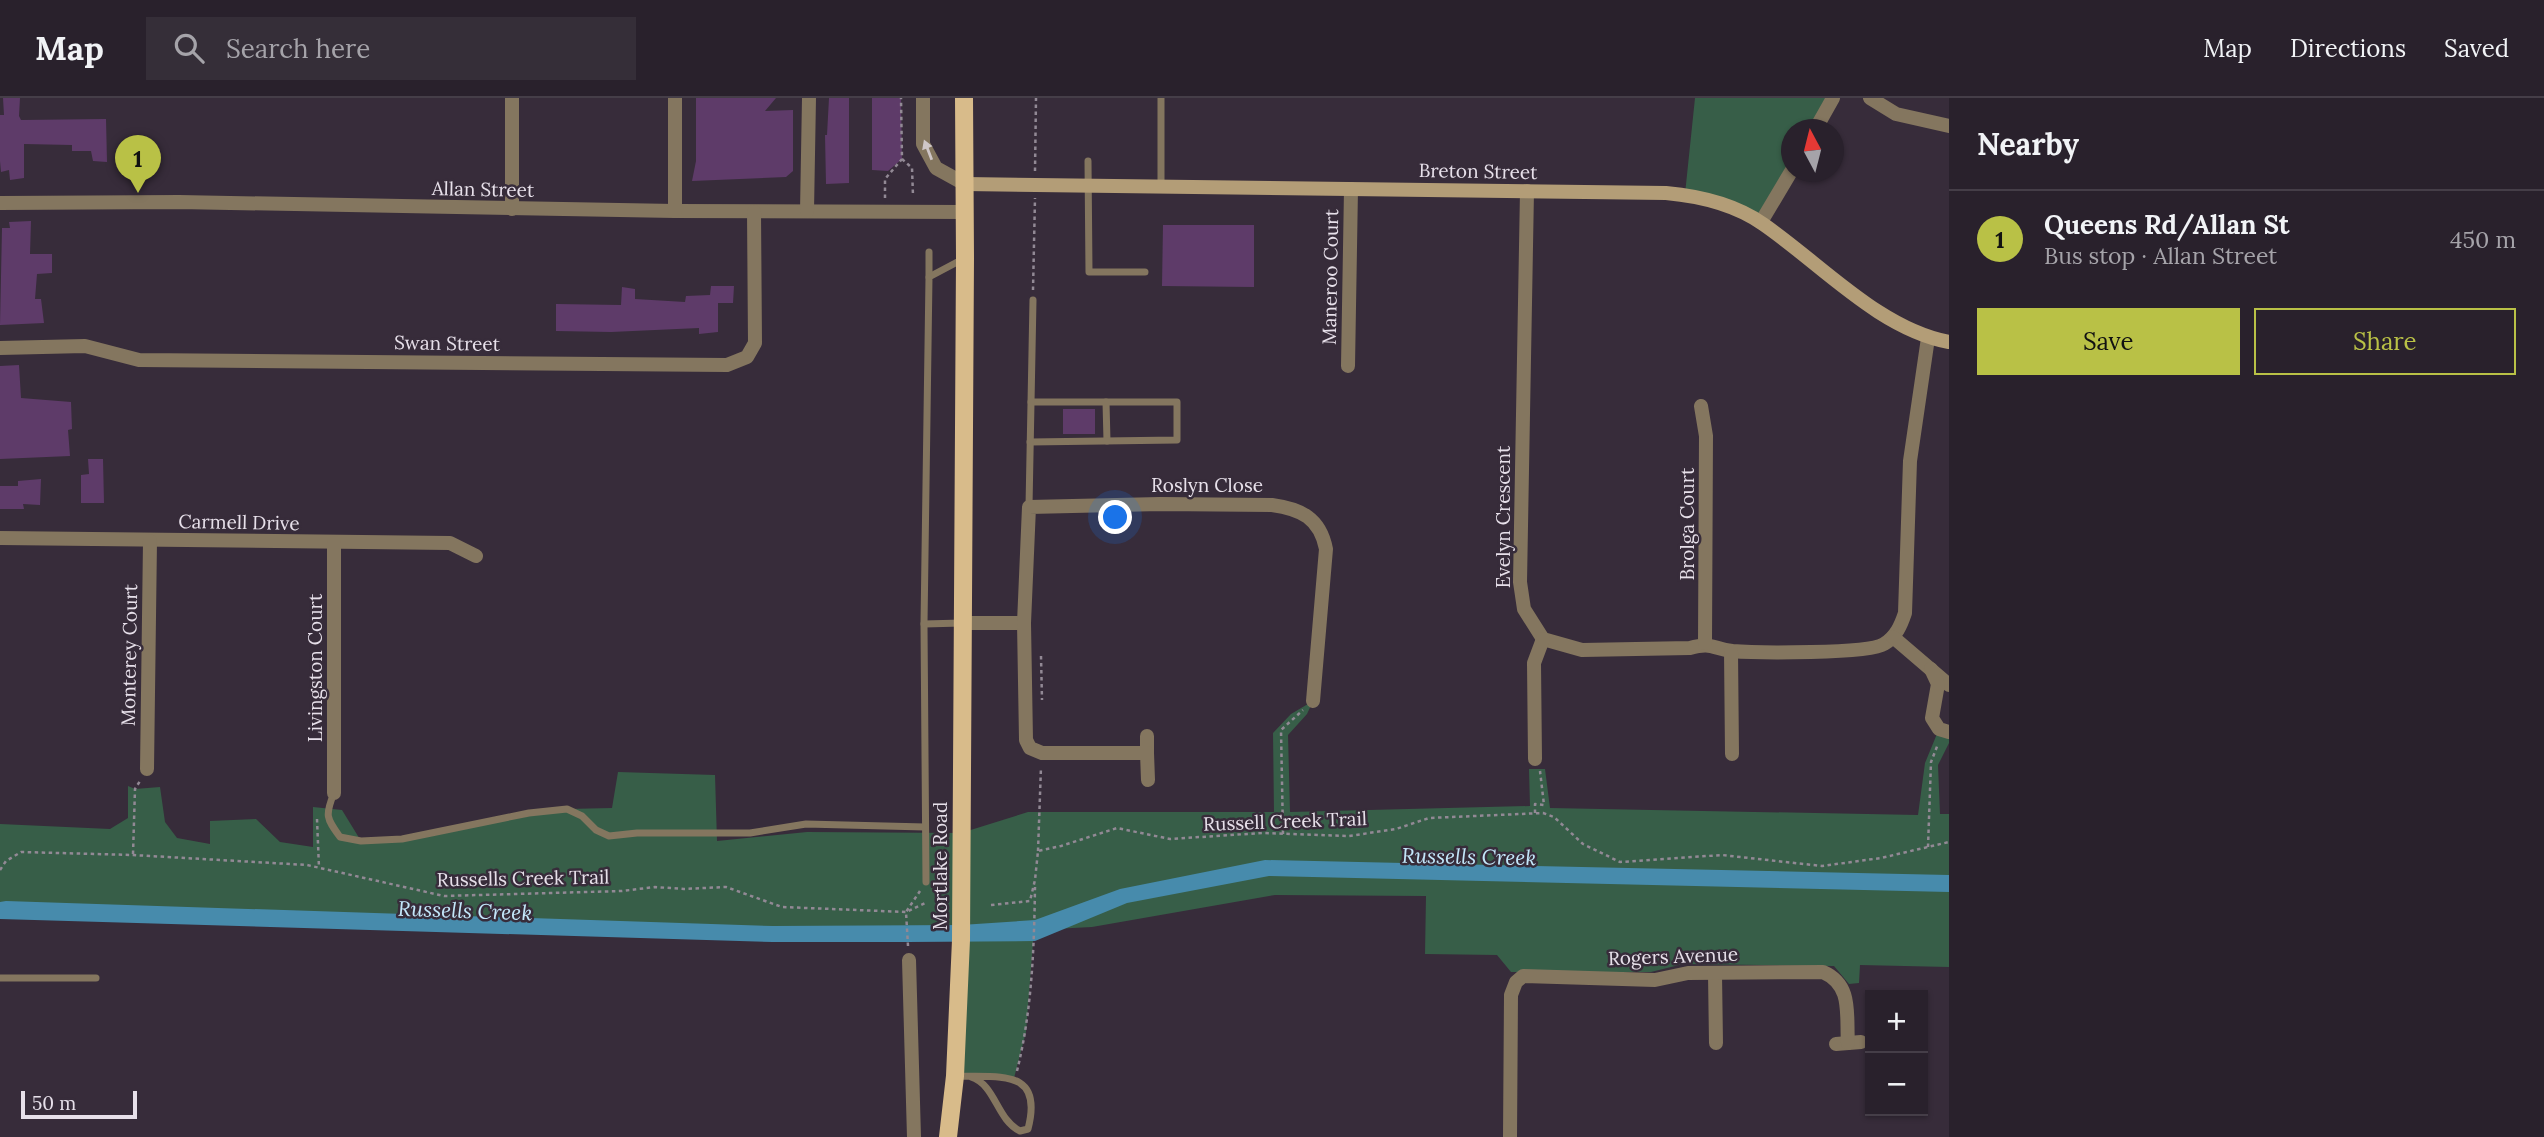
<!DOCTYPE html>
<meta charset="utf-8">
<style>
body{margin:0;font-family:Lora,serif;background:#352e38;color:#f1f3f6}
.controls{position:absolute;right:21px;bottom:21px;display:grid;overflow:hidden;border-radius:0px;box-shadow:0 2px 5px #0004}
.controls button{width:63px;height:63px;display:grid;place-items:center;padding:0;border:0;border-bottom:2px solid #453e48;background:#29212c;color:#f1f3f6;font:35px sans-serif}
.compass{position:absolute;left:1781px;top:21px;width:63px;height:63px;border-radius:50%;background:#29212c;box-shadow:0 2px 5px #0004;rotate:353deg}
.scale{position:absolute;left:21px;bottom:18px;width:116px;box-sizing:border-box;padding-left:7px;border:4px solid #e7e0ea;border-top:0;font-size:19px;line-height:24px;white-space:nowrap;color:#e7e0ea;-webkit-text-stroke:5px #372c3a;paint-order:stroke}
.you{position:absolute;left:1116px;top:420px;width:24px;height:24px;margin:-18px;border:5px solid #fff;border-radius:50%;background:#1a73e8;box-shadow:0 0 0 10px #1a73e833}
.badge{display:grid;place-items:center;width:46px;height:46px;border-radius:50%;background:#b9c146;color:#111;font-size:23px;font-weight:700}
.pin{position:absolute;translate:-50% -58px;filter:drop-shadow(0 2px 4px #0008)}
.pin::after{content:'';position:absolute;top:37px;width:24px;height:21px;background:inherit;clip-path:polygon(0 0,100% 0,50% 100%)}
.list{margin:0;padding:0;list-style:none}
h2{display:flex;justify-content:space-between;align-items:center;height:91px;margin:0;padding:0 28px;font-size:30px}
h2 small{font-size:23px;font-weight:400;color:#a5a3a9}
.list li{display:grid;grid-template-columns:46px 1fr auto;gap:21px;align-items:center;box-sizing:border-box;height:98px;padding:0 28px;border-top:2px solid #453e48}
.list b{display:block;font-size:26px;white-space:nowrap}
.list p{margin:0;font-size:23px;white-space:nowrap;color:#a5a3a9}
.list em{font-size:23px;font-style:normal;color:#a5a3a9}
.actions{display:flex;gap:14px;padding:21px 28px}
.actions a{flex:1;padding:16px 0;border:2px solid #b9c146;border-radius:0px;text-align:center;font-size:24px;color:#b9c146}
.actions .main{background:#b9c146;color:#111}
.icon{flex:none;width:38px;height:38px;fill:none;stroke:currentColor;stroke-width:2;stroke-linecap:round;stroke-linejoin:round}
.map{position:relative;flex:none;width:1949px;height:1039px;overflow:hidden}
header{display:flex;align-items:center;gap:42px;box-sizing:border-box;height:98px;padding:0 35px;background:#29212c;border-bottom:2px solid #453e48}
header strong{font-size:33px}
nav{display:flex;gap:38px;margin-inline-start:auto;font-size:24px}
.search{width:490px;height:63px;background:#352e38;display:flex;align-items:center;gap:18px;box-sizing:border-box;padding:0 24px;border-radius:0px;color:#a5a3a9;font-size:26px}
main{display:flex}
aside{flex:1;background:#29212c}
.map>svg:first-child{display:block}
.green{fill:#375e48}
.water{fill:#478bac}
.building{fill:#5e3b69}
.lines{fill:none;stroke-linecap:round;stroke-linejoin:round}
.path{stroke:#928995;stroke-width:2.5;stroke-dasharray:3.5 3.5;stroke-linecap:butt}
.lane{stroke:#84765f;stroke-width:7}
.street{stroke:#84765f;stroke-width:14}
.secondary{stroke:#b39d77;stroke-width:14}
.primary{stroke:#d8bb8a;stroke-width:18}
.oneway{fill:#cec6c7}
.labels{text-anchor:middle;stroke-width:5;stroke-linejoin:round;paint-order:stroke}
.street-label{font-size:19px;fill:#e7e0ea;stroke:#372c3a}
.water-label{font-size:21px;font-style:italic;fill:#c3e7fa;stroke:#372c3a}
</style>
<header>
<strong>Map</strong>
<div class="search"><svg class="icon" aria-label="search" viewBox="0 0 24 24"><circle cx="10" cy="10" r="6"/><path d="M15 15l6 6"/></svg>Search here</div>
<nav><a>Map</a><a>Directions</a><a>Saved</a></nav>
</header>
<main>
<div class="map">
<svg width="1949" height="1039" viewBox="0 0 1949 1039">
<rect width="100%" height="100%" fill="#372c3a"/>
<g class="green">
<path d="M1695,0H1833L1815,31L1792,32L1791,72L1761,124L1685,96Z"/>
<path d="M1313,603L1307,616L1288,637L1290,714L1530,708L1529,671H1545L1550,710L1918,717L1925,665L1939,631L1949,632V645L1938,667L1940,716H1949V869L1860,867L1859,885L1849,886L1834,868L1683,866L1651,874H1511L1497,857L1425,856L1426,798L1275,797L1092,829L1034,832L1026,934L1014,980L956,978L961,836L0,814V726L110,731L128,720V688L135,691L160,689L165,724L177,740L210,746V723L256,721L280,744L313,749V709L342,712L361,743L459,731L567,711L612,710L618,674L715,677L717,743L807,734L961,735L1028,714H1274L1273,635L1291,616Z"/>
</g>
<path class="water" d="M1265,762L1949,777V794L1269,778L1127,805L1035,843L907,844H773L0,821V804L6,803L773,828L961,827L1035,822L1120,791Z"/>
<g class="building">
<path d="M3,0H20L19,18L21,22L106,21L107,64L93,63L91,53H72V47L24,46V80L10,82L9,72L1,74L0,63V17H4Z"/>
<path d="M696,0H776L765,13L793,12V73L786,79L692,83L696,63Z"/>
<path d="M829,0H849V85L826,86L825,37H827Z"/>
<path d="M872,0H901L902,61L888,73L872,72Z"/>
<path d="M31,123L30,156H52V175L37,176L35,201H41L44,225L0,227L2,130H10L9,124Z"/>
<path d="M1163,127H1254V189L1162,188Z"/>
<path d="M711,188H734L733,205H718V234L699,236V230L611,234L556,233V206L621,207L622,189L635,191V201L685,204L686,198L710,197Z"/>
<path d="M19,267L21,300L71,304L72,331L68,332L70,358L0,361V268Z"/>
<rect x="1063" y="311" width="32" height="25"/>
<path d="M88,361H103L104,405H81V377L89,376Z"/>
<path d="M41,381L40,407L23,406L24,411H0V388H18V383Z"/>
</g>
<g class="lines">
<g class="path">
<path d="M902,61L912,70L913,98"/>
<path d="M1035,73L1036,0"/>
<path d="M885,100V81L902,61L901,0"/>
<path d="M1033,192L1035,100"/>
<path d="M1041,558L1042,602"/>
<path d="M1535,715V706L1544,707L1540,673"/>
<path d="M317,721L319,770"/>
<path d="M1283,736L1281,632L1303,612"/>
<path d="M1928,749L1931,664L1938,646"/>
<path d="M1038,753L1041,669"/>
<path d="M133,756L135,691L140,683"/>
<path d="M0,772L6,763L21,754L133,757L307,767L444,798L622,793L655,789L684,791L726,789L782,809L906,814L925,805"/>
<path d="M991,807L1030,803L1035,782L1038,753L1061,748L1117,730L1170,741L1262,735L1349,738L1396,731L1429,720L1543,715L1554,719L1583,746L1620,764L1722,757L1822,768L1881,760L1949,744"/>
<path d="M908,848L906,814L920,793"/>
<path d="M1017,973C1032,912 1034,852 1035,789"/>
</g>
<g class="lane">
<path d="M1088,63L1089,174H1145"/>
<path d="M1161,89V0"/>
<path d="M929,154V179"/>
<path d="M1106,304L1107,343"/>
<path d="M1030,344L1177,342V304H1031"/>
<path d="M1029,408L1033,202"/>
<path d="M924,526L962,525"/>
<path d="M334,695C325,717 326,720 340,739L361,743L402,741L529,715L567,711L582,718L596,732L609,738L637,735H750L806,726L925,729"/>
<path d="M926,784L924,526L929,179L963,161"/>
<path d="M0,880H96"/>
<path d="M956,978C998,980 1044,969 1028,1031L1020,1033C996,1021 996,987 971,979"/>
</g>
<g class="street">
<path d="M923,0V46L936,70L965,86"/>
<path d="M1870,0L1896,16L1949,28"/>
<path d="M1815,32L1833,0"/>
<path d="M1527,93L1520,484L1524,511L1543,541L1582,552L1690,550C1711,544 1712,550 1732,553C1755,555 1869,556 1884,546C1896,539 1901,527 1905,515L1910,363L1928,240"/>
<path d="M0,105L179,104L675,113L965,114"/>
<path d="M512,111V0"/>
<path d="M675,113V0"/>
<path d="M807,113L809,0"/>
<path d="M1761,124L1792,72"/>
<path d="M0,250L85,248L139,262L727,267L747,259L755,245L754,114"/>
<path d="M1348,268L1351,91"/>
<path d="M1701,308L1706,338L1705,545"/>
<path d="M0,440L450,445L476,458"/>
<path d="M962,525H1024"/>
<path d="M1893,539L1949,587"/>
<path d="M1731,553L1732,656"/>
<path d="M1931,571L1938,586L1932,620L1939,631L1949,634"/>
<path d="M1147,638V655"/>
<path d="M1535,661L1534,565L1543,541"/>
<path d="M147,671L150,443"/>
<path d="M1148,682L1147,655H1042L1030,650L1026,642L1024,525L1029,409L1160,406L1272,407C1301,411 1320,420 1326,451L1313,603"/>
<path d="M334,695V445"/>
<path d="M909,862L914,1039"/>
<path d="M1715,876L1716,945"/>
<path d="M1836,946L1861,944"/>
<path d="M1510,1039L1511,897L1516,884L1523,878L1655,882L1688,875L1823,874C1853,887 1846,917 1848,945"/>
</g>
<path class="secondary" d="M965,86L1666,95C1699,98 1736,107 1763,126C1820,165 1879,231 1949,244"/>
<path class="primary" d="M948,1039L955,978L961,842L965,160L964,0"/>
</g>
<defs><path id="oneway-solid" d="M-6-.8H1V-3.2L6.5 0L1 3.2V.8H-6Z" transform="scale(1.75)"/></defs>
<use class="oneway" href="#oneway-solid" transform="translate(928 52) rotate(-111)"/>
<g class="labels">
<g class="street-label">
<text transform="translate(1478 73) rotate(1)" y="7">Breton Street</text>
<text transform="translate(483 91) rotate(1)" y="7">Allan Street</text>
<text transform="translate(1330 179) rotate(-89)" y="7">Maneroo Court</text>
<text transform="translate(447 245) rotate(1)" y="7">Swan Street</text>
<text x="1207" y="394">Roslyn Close</text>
<text transform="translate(1503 419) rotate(-90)" y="7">Evelyn Crescent</text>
<text transform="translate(239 424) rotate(1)" y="7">Carmell Drive</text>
<text transform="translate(1687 426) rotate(-90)" y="7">Brolga Court</text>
<text transform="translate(129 557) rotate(-89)" y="7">Monterey Court</text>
<text transform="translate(315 570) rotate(-90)" y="7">Livingston Court</text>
<text transform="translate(1285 723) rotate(-2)" y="7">Russell Creek Trail</text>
<text transform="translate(940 768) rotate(-90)" y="7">Mortlake Road</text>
<text transform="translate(523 780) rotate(-1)" y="7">Russells Creek Trail</text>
<text transform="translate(1673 858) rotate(-2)" y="7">Rogers Avenue</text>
</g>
<g class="water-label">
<text transform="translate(1469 759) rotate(1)" y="7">Russells Creek</text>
<text transform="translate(465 813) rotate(2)" y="7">Russells Creek</text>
</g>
</g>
</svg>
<div class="controls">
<button>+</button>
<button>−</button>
</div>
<svg class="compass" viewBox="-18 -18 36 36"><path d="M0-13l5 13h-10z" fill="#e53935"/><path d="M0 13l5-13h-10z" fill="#a5a3a9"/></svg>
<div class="scale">50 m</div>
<div class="you"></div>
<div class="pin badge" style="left:138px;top:95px">1</div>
</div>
<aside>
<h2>Nearby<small></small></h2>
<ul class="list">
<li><span class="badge">1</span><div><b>Queens Rd/Allan St</b><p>Bus stop · Allan Street</p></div><em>450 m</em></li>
</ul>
<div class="actions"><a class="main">Save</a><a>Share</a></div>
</aside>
</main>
